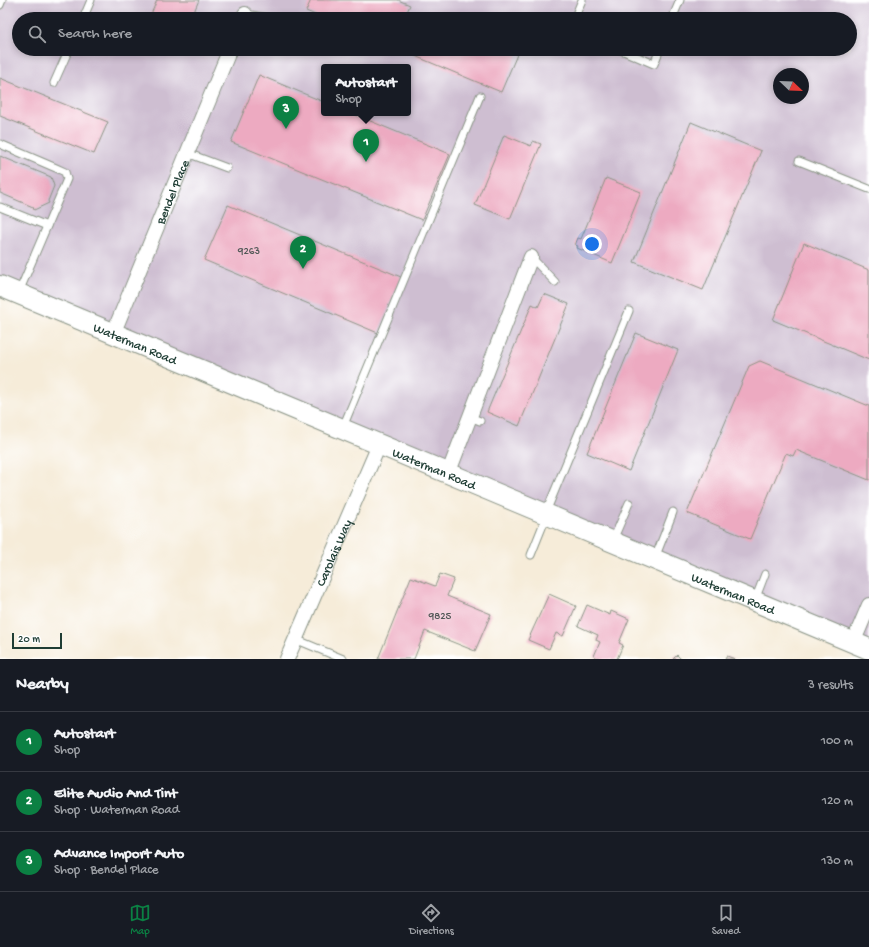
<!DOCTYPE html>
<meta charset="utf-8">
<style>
body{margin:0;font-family:"Gochi Hand",sans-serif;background:#20242c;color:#f1f3f6}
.compass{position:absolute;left:773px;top:68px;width:36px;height:36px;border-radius:50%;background:#171b24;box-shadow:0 2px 6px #0003;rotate:113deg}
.scale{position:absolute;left:12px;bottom:10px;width:50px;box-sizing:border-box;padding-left:4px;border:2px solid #1f3d34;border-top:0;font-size:11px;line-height:14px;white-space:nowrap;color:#1f3d34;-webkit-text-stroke:3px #fff;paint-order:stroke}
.you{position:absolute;left:592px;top:244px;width:14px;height:14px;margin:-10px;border:3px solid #fff;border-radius:50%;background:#1a73e8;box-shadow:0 0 0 6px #1a73e833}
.badge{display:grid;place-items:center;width:26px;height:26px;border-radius:50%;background:#0b8043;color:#fff;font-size:13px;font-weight:700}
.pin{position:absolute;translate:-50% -33px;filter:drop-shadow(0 1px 2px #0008)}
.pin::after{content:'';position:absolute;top:21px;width:14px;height:12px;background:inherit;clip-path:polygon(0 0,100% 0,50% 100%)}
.popup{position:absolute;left:321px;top:64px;width:90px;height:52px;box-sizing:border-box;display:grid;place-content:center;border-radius:4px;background:#171b24;filter:drop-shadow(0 1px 3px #0005);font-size:13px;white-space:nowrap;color:#9ea1a6}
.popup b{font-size:15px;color:#f1f3f6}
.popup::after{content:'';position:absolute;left:50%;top:100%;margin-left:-8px;border:8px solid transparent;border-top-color:#171b24}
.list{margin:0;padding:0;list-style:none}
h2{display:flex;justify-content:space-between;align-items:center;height:52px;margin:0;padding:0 16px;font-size:17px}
h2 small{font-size:13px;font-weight:400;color:#9ea1a6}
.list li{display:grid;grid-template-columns:26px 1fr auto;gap:12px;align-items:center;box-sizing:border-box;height:60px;padding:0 16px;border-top:1px solid #363941}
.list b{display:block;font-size:15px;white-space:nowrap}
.list p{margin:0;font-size:13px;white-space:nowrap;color:#9ea1a6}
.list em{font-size:13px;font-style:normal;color:#9ea1a6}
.icon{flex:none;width:22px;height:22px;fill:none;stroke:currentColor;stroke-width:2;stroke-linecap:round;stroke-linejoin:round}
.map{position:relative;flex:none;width:869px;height:659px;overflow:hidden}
.search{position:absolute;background:#171b24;box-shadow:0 2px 6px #0003;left:12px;right:12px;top:12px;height:44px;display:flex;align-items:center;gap:10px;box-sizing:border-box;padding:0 14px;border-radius:22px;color:#9ea1a6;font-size:15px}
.sheet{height:232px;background:#171b24}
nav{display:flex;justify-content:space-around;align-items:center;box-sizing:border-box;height:56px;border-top:1px solid #363941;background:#171b24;font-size:11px;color:#9ea1a6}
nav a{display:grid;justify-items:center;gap:2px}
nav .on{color:#0b8043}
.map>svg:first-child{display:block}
.industrial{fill:#cebed1;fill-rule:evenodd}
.building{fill:#edaac1}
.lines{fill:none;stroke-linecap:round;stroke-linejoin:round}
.lane-casing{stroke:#8a9486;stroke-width:9}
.street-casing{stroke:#8a9486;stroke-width:16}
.secondary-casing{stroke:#8a9486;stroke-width:22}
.lane{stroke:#fff;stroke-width:7}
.street{stroke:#fff;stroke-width:14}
.secondary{stroke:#fff;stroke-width:20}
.labels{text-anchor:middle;stroke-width:3.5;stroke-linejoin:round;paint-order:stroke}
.number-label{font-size:11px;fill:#525857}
.street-label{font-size:13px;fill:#1f3d34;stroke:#fff}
</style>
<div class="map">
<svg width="869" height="659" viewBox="0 0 869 659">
<rect width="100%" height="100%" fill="#fff"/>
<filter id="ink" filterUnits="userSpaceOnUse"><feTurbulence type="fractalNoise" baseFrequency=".025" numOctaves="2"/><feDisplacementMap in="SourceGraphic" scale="8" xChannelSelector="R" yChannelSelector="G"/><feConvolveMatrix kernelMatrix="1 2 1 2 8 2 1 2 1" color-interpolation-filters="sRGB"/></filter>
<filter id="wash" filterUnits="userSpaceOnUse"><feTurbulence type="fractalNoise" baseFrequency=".012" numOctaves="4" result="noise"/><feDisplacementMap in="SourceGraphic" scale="16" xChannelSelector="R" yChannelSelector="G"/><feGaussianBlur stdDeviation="0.9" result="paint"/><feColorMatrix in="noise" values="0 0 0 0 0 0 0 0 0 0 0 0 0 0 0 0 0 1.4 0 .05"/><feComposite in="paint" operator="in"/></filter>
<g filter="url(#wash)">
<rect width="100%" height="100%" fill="#f6ecd9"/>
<path class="industrial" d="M0,0H869V649L0,286ZM19,19H850V49H19ZM324,67H408V113H324ZM779,74H803V98H779Z"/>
<g id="blocks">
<g class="building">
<path d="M157,0H199L191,19H149Z"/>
<path d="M311,0H398L410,5L404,19H325L306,11Z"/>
<path d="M432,14L444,19H430Z"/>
<path d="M417,49H517L519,50L501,92L415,56Z"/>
<path d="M259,75L324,102V113H351L450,154L422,220L231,142Z"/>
<path d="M0,78L108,122L94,154L0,116Z"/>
<path d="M691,122L761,151L703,290L634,262Z"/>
<path d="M504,135L531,146L533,141L541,144L510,219L475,205Z"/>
<path d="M0,156L51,177L54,186L48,201L49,203L34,210L33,207L0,193Z"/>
<path d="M606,178L641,192L612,263L577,248L578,246L575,245L578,238L581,239Z"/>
<path d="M228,205L401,277L378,333L204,260Z"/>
<path d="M804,243L869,270V360L773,320Z"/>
<path d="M544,294L569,304L519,426L487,412L532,304L538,307Z"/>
<path d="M636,333L678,350L629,471L587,453Z"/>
<path d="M760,361L869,406V480L796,450L793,456L786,453L750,539L687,513L749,366Z"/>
<path d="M440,574L454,579L447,596L491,614L475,651L425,631L414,659H378L411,577L435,586Z"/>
<path d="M549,594L576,606L563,636L556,633L549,649L528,640Z"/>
<path d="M587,605L610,615L611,611L629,619L619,643L623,645L617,659H600L594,656L600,642L596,640L598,635L578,626Z"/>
<path d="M677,655L681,659H673Z"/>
<path d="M727,656L735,659H725Z"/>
</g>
</g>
</g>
<g filter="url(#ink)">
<use href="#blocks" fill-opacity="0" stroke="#8a9486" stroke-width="1"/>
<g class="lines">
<g class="lane-casing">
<g id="lane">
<path d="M0,5L2,0"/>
<path d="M245,14L275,19"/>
<path d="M83,19L91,0"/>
<path d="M574,19L582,0"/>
<path d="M672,19L680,0"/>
<path d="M619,49L654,64L660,49"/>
<path d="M54,83L69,49"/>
<path d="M0,144L56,168L65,172L67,179L19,292"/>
<path d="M187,153L227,168"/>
<path d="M799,161L869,189"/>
<path d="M0,207L47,226"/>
<path d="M531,257L555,282"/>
<path d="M470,417L480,421"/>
<path d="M343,427L480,96"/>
<path d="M546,512L629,311"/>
<path d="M613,540L629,503"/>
<path d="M531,555L547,515"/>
<path d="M655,558L673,512"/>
<path d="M755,600L765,574"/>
<path d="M295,639L343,659"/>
</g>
</g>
<g class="street-casing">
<g id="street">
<path d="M242,19L245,14"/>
<path id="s1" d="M113,334L230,49"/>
<path d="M448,474L531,257"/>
<path d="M853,643L869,605"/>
<path id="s2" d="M287,659L379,445"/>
</g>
</g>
<g class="secondary-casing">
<g id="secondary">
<path id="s3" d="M0,286L869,649"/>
</g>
</g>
<use href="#lane" class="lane"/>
<use href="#street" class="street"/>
<use href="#secondary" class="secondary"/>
</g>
</g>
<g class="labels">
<g class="number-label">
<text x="249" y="254">9263</text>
<text x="440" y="619">9825</text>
</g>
<g class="street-label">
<text dy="5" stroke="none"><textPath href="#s1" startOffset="154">Bendel Place</textPath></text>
<text dy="5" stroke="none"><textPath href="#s3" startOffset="147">Waterman Road</textPath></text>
<text dy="5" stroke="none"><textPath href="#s3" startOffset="471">Waterman Road</textPath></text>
<text dy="5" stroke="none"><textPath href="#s2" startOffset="116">Carolais Way</textPath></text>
<text dy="5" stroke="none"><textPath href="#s3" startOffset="795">Waterman Road</textPath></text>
</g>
</g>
</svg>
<svg class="compass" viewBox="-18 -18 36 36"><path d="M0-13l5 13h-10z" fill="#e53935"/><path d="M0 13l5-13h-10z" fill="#9ea1a6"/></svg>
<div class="scale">20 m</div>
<div class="you"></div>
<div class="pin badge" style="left:366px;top:162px">1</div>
<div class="popup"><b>Autostart</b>Shop</div>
<div class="pin badge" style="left:303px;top:269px">2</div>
<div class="pin badge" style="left:286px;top:129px">3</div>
<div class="search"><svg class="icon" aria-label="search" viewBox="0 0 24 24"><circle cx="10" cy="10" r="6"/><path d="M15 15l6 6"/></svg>Search here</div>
</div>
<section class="sheet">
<h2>Nearby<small>3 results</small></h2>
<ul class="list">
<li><span class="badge">1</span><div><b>Autostart</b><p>Shop</p></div><em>100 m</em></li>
<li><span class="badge">2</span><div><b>Elite Audio And Tint</b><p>Shop · Waterman Road</p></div><em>120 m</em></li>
<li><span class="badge">3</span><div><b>Advance Import Auto</b><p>Shop · Bendel Place</p></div><em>130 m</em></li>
</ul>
</section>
<nav>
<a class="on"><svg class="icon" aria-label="map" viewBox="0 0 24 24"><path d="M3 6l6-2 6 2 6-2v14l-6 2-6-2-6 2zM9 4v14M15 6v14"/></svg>Map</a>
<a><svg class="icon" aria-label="directions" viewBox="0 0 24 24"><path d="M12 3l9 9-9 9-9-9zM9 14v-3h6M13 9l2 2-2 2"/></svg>Directions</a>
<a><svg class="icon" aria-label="saved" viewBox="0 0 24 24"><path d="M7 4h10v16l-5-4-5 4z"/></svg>Saved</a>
</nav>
